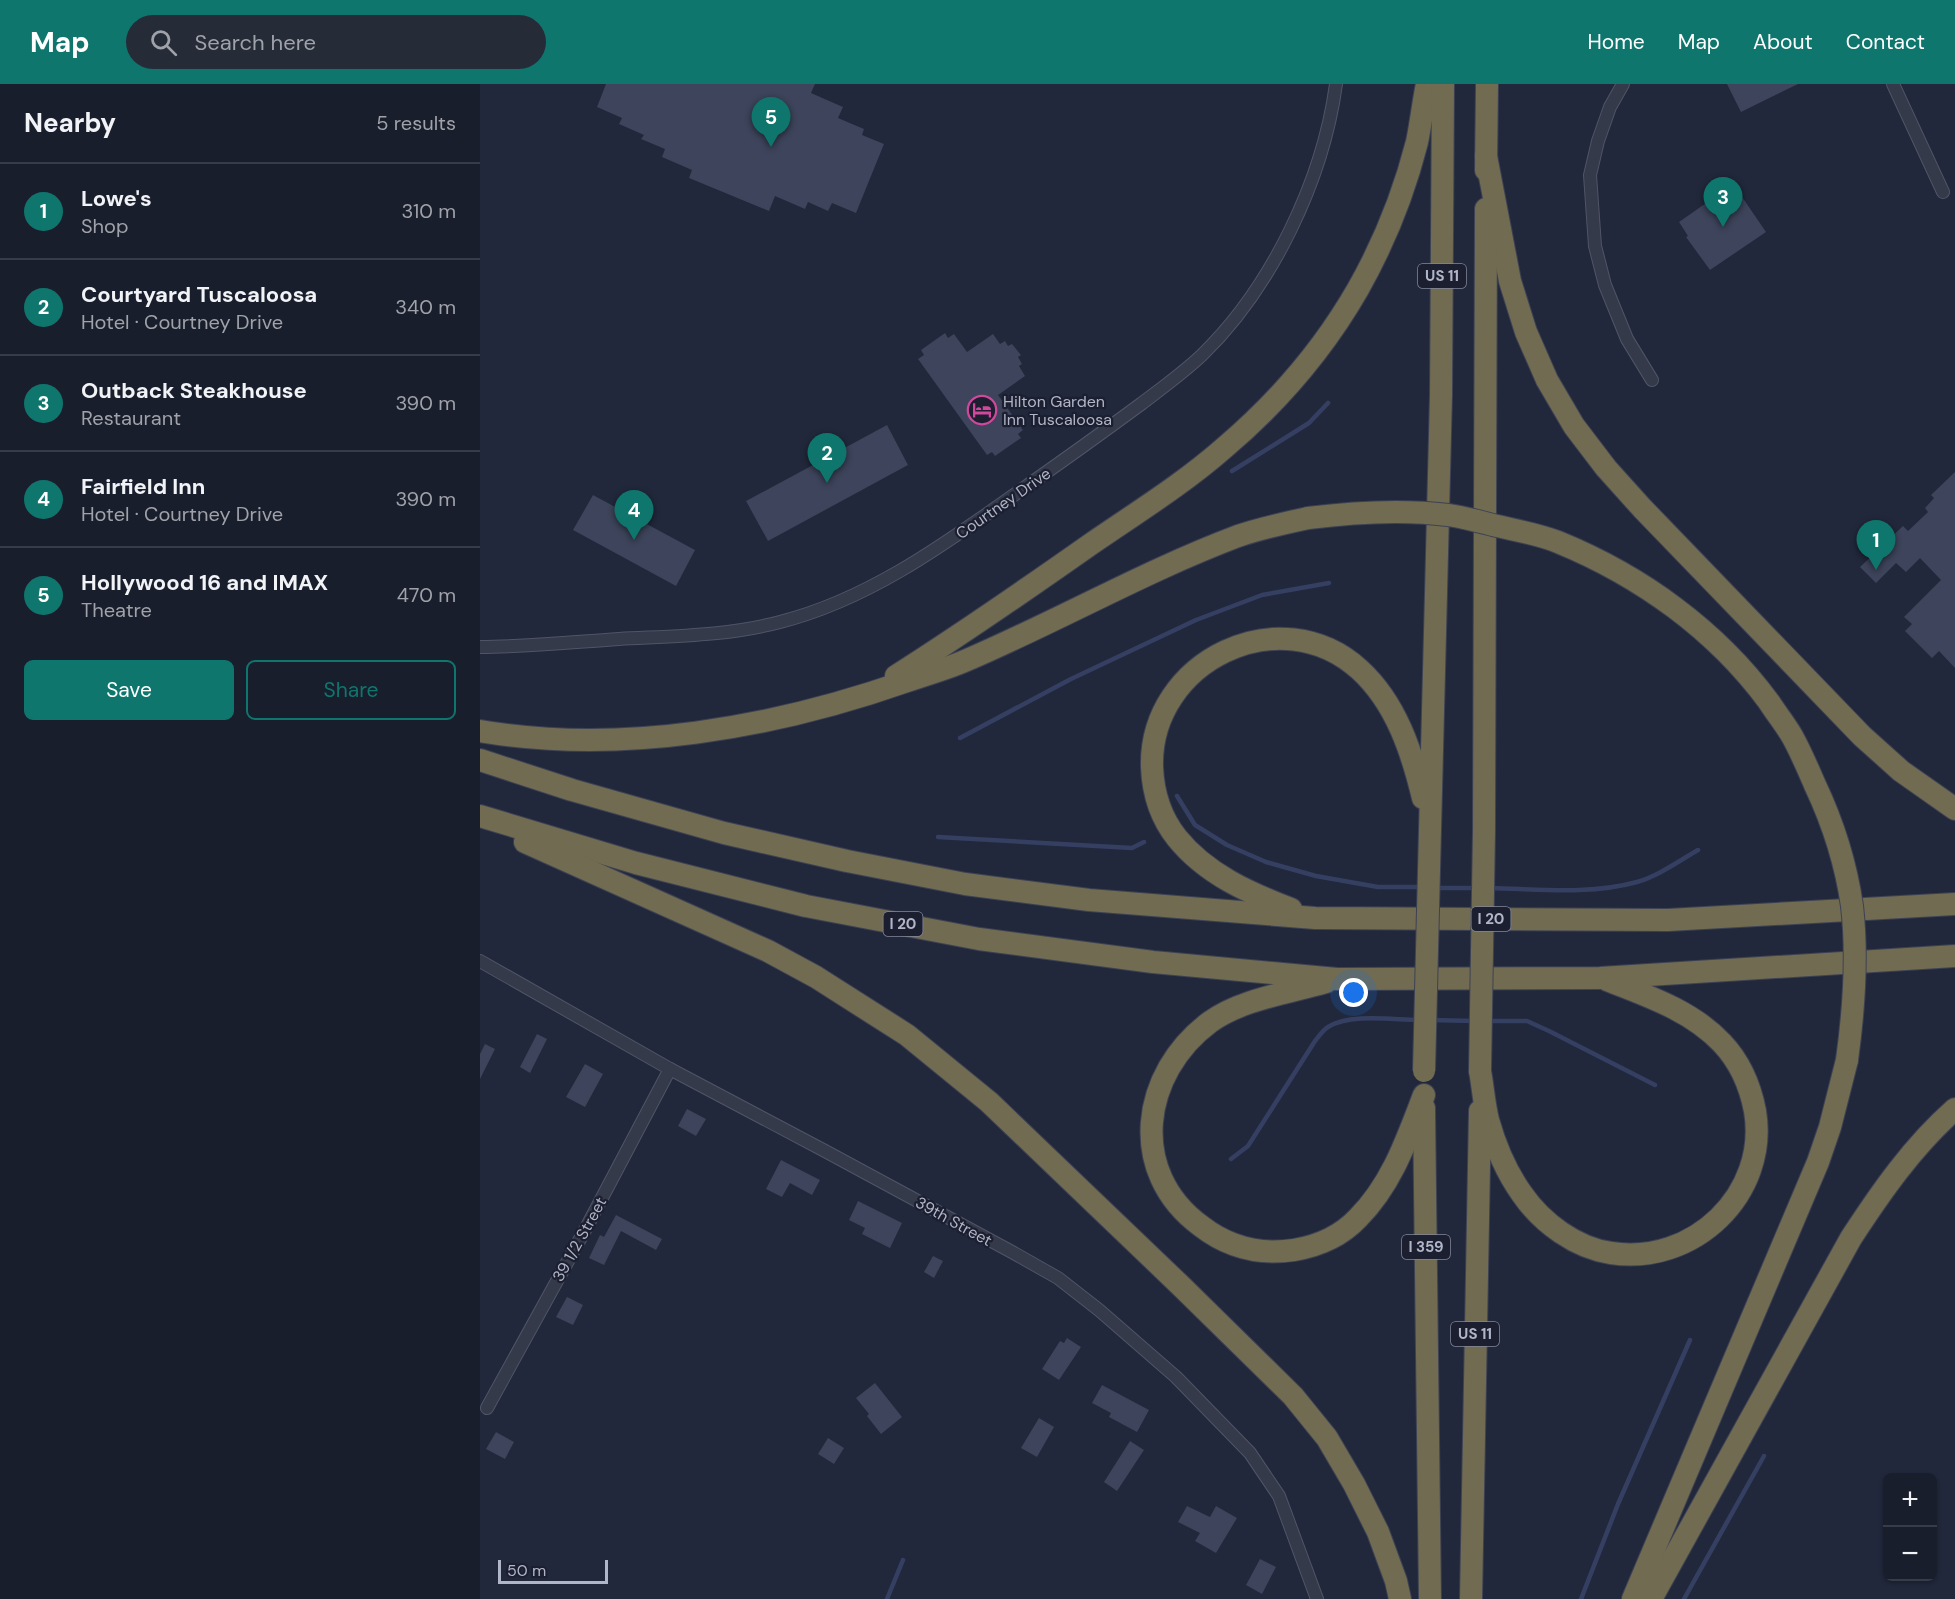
<!DOCTYPE html>
<meta charset="utf-8">
<style>
body{margin:0;font-family:"DM Sans",sans-serif;background:#262b38;color:#f1f3f6}
.controls{position:absolute;right:18px;bottom:18px;display:grid;overflow:hidden;border-radius:9px;box-shadow:0 2px 4px #0004}
.controls button{width:54px;height:54px;display:grid;place-items:center;padding:0;border:0;border-bottom:2px solid #373c48;background:#191e2c;color:#f1f3f6;font:30px sans-serif}
.scale{position:absolute;left:18px;bottom:15px;width:110px;box-sizing:border-box;padding-left:6px;border:3px solid #b0b5c7;border-top:0;font-size:16px;line-height:21px;white-space:nowrap;color:#b0b5c7;-webkit-text-stroke:4px #1b1f30;paint-order:stroke}
.you{position:absolute;left:874px;top:909px;width:21px;height:21px;margin:-15px;border:4px solid #fff;border-radius:50%;background:#1a73e8;box-shadow:0 0 0 9px #1a73e833}
.badge{display:grid;place-items:center;width:39px;height:39px;border-radius:50%;background:#0f766e;color:#fff;font-size:20px;font-weight:700}
.pin{position:absolute;translate:-50% -50px;filter:drop-shadow(0 2px 3px #0008)}
.pin::after{content:'';position:absolute;top:32px;width:21px;height:18px;background:inherit;clip-path:polygon(0 0,100% 0,50% 100%)}
.list{margin:0;padding:0;list-style:none}
h2{display:flex;justify-content:space-between;align-items:center;height:78px;margin:0;padding:0 24px;font-size:26px}
h2 small{font-size:20px;font-weight:400;color:#9fa2a9}
.list li{display:grid;grid-template-columns:39px 1fr auto;gap:18px;align-items:center;box-sizing:border-box;height:96px;padding:0 24px;border-top:2px solid #373c48}
.list b{display:block;font-size:22px;white-space:nowrap}
.list p{margin:0;font-size:20px;white-space:nowrap;color:#9fa2a9}
.list em{font-size:20px;font-style:normal;color:#9fa2a9}
.actions{display:flex;gap:12px;padding:18px 24px}
.actions a{flex:1;padding:14px 0;border:2px solid #0f766e;border-radius:9px;text-align:center;font-size:21px;color:#0f766e}
.actions .main{background:#0f766e;color:#fff}
.icon{flex:none;width:33px;height:33px;fill:none;stroke:currentColor;stroke-width:2;stroke-linecap:round;stroke-linejoin:round}
.map{position:relative;flex:none;width:1475px;height:1515px;overflow:hidden}
header{display:flex;align-items:center;gap:36px;box-sizing:border-box;height:84px;padding:0 30px;background:#0f766e;color:#fff}
header strong{font-size:28px}
nav{display:flex;gap:33px;margin-inline-start:auto;font-size:21px}
.search{width:420px;height:54px;background:#262b38;display:flex;align-items:center;gap:15px;box-sizing:border-box;padding:0 21px;border-radius:33px;color:#9fa2a9;font-size:22px}
main{display:flex}
aside{flex:1;background:#191e2c}
.map>svg:first-child{display:block}
.lines{fill:none;stroke-linecap:round;stroke-linejoin:round}
.stream{stroke:#353f62;stroke-width:4.5}
.building{fill:#3d445b}
.minor-casing{stroke:#505566;stroke-width:14}
.motorway-casing{stroke:#3d4253;stroke-width:24}
.minor{stroke:#353a4b;stroke-width:12}
.motorway{stroke:#716b52;stroke-width:22}
.motorway-bridge-casing{stroke:#3d4253;stroke-width:24;stroke-linecap:butt}
.motorway-bridge{stroke:#716b52;stroke-width:22}
.labels{text-anchor:middle;stroke-width:4.5;stroke-linejoin:round;paint-order:stroke}
.shield{fill:#1b1f30;stroke:#83889a;stroke-width:1.5}
.shield-label{font-size:15px;font-weight:bold;fill:#b0b5c7}
.poi-label{font-size:16px;fill:#b0b5c7;stroke:#1b1f30;text-anchor:start}
.street-label{font-size:16px;fill:#b0b5c7;stroke:#1b1f30}
</style>
<header>
<strong>Map</strong>
<div class="search"><svg class="icon" aria-label="search" viewBox="0 0 24 24"><circle cx="10" cy="10" r="6"/><path d="M15 15l6 6"/></svg>Search here</div>
<nav><a>Home</a><a>Map</a><a>About</a><a>Contact</a></nav>
</header>
<main>
<aside>
<h2>Nearby<small>5 results</small></h2>
<ul class="list">
<li><span class="badge">1</span><div><b>Lowe's</b><p>Shop</p></div><em>310 m</em></li>
<li><span class="badge">2</span><div><b>Courtyard Tuscaloosa</b><p>Hotel · Courtney Drive</p></div><em>340 m</em></li>
<li><span class="badge">3</span><div><b>Outback Steakhouse</b><p>Restaurant</p></div><em>390 m</em></li>
<li><span class="badge">4</span><div><b>Fairfield Inn</b><p>Hotel · Courtney Drive</p></div><em>390 m</em></li>
<li><span class="badge">5</span><div><b>Hollywood 16 and IMAX</b><p>Theatre</p></div><em>470 m</em></li>
</ul>
<div class="actions"><a class="main">Save</a><a>Share</a></div>
</aside>
<div class="map">
<svg width="1475" height="1515" viewBox="0 0 1475 1515">
<rect width="100%" height="100%" fill="#21283b"/>
<g class="lines">
<g class="stream">
<path d="M752,387L829,339L848,319"/>
<path d="M480,654L591,595L716,536L782,511L849,499"/>
<path d="M697,712L715,741L747,761L786,778L836,792L898,803H942"/>
<path d="M458,753L652,764L664,758"/>
<path d="M956,804H996"/>
<path d="M1010,804C1058,805 1110,811 1157,798C1178,792 1199,777 1218,766"/>
<path d="M951,936L994,937"/>
<path d="M1008,937H1047L1069,947L1175,1001"/>
<path d="M751,1075L768,1062L835,957C839,952 843,946 848,943C871,929 913,936 940,936"/>
<path d="M407,1515L423,1476"/>
<path d="M1101,1515L1138,1420L1210,1256"/>
<path d="M1204,1515L1284,1372"/>
</g>
</g>
<g class="building">
<path d="M126,0H335L331,9L363,23L358,34L384,45L382,51L404,60L376,129L352,119L348,127L328,118L325,125L295,112L289,127L209,94L212,86L182,73L185,65L161,55L164,51L139,40L142,34L117,23Z"/>
<path d="M1247,0H1318L1261,28Z"/>
<path d="M1258,107L1286,148L1230,186L1206,153L1208,152L1199,138L1229,117L1233,124Z"/>
<path d="M465,249L468,254L474,250L487,268L513,250L520,260L525,257L528,262L532,260L541,271L538,273L542,280L539,282L545,292L518,311L543,346L538,350L541,354L515,372L512,368L507,371L438,275L444,271L441,266Z"/>
<path d="M407,341L428,381L288,457L266,417Z"/>
<path d="M1475,388V584L1459,567L1452,574L1425,547L1432,540L1424,533L1461,496L1440,474L1426,488L1416,479L1396,499L1380,483L1423,442L1428,447L1448,428L1445,424L1454,414L1451,411Z"/>
<path d="M113,411L215,466L196,502L93,446Z"/>
<path d="M57,950L67,955L50,989L40,983Z"/>
<path d="M5,960L15,965L0,995V970Z"/>
<path d="M105,980L123,990L105,1023L86,1013Z"/>
<path d="M207,1025L226,1035L216,1052L198,1042Z"/>
<path d="M301,1076L340,1096L332,1111L310,1099L302,1113L286,1105Z"/>
<path d="M378,1117L422,1139L410,1164L382,1150L385,1144L369,1136Z"/>
<path d="M136,1131L182,1155L176,1166L141,1147L124,1181L109,1174L120,1151L124,1153Z"/>
<path d="M453,1172L463,1177L454,1194L444,1188Z"/>
<path d="M87,1213L103,1221L93,1241L76,1233Z"/>
<path d="M587,1254L601,1263L579,1296L562,1285L580,1257L584,1259Z"/>
<path d="M395,1299L422,1333L401,1350L387,1332L389,1330L376,1314Z"/>
<path d="M622,1301L669,1326L657,1348L629,1333L631,1329L612,1319Z"/>
<path d="M559,1334L574,1343L557,1373L541,1364Z"/>
<path d="M16,1348L34,1358L25,1375L6,1365Z"/>
<path d="M348,1354L364,1364L354,1380L338,1370Z"/>
<path d="M650,1357L664,1366L637,1407L624,1398Z"/>
<path d="M707,1422L730,1433L736,1422L757,1434L736,1469L715,1457L720,1449L698,1438Z"/>
<path d="M780,1475L796,1483L782,1510L766,1501Z"/>
</g>
<g class="lines">
<g class="minor-casing">
<g id="minor">
<path d="M1143,0L1130,23L1118,57L1110,91L1115,162L1125,201L1147,255L1172,296"/>
<path d="M1413,0L1463,108"/>
<path d="M0,563C46,563 93,558 139,555C193,552 247,552 300,538C387,516 462,462 534,411C577,381 619,351 661,320C682,304 703,289 722,271C792,203 843,96 856,0"/>
<path d="M0,877L190,985L345,1067L532,1168L578,1194L619,1226L696,1293L770,1369L799,1412L837,1515"/>
<path d="M7,1324L105,1146L190,985"/>
</g>
</g>
<g class="motorway-casing">
<g id="motorway">
<path d="M1006,72L1030,197L1046,248L1067,296L1094,342L1126,384L1162,424L1382,652L1421,687L1475,725"/>
<path d="M1006,86L1007,0"/>
<path d="M416,592C482,550 547,505 611,460C656,429 703,400 744,364C797,319 843,266 878,205C904,159 924,109 937,58C941,39 943,19 947,0"/>
<path d="M0,647C141,671 293,644 427,597C447,590 467,585 487,576C578,537 665,487 758,452C781,444 805,439 828,434"/>
<path d="M0,676L92,706L244,749L367,777L485,800L609,816L835,834L1188,836L1475,820"/>
<path d="M0,732L156,779L326,822L499,855L673,878L857,895L1120,894L1475,872"/>
<path d="M950,746L961,311L963,0"/>
<path d="M1004,747L1006,125"/>
<path d="M45,758L288,867L336,893L427,951L509,1018L700,1201L813,1312L847,1354L874,1400L898,1448L916,1497L920,1515"/>
<path d="M811,825C769,809 726,790 697,754C681,734 673,708 672,683C669,577 801,513 880,586C916,619 932,668 943,714"/>
<path d="M846,898C809,909 762,915 730,938C661,989 647,1088 721,1142C748,1163 780,1171 814,1166C838,1162 861,1152 878,1134C912,1100 927,1055 944,1011"/>
<path d="M1000,987C1003,1003 1004,1020 1008,1036C1015,1061 1027,1089 1042,1110C1062,1139 1096,1164 1131,1169C1213,1182 1289,1110 1275,1027C1270,1001 1260,978 1242,959C1212,927 1168,912 1127,896"/>
<path d="M944,1024L950,1515"/>
<path d="M991,1515L1000,1027"/>
<path d="M1153,1515L1338,1078L1350,1043L1367,976"/>
<path d="M1171,1515L1371,1154C1401,1108 1433,1062 1475,1025"/>
</g>
</g>
<use href="#minor" class="minor"/>
<use href="#motorway" class="motorway"/>
<g class="motorway-bridge-casing">
<g id="motorway-bridge">
<path d="M828,434C875,428 921,425 968,431C983,433 998,437 1013,441C1034,446 1058,450 1078,458C1161,492 1236,546 1289,618C1296,629 1305,640 1312,652C1321,668 1328,685 1335,701C1353,739 1366,780 1372,822C1378,874 1374,925 1367,976"/>
<path d="M944,987L950,746"/>
<path d="M1000,987L1004,747"/>
</g>
</g>
<use href="#motorway-bridge" class="motorway-bridge"/>
</g>
<defs>
<g id="hotel-ring" transform="scale(1.5)"><circle r="9.5" fill="#1b1f30" stroke="#d1479c" stroke-width="1.5"/><path d="M-6-4.5h1.5V1H6V5H4.5V3h-9V5H-6ZM-4 0a1.8 1.8 0 1 1 3.6 0ZM.5 0V-2.5h3Q6-2.5 6 0Z" fill="#d1479c"/></g>
</defs>
<g fill-rule="evenodd">
<use href="#hotel-ring" x="502" y="326"/>
</g>
<g class="labels">
<g class="shield">
<rect x="938" y="180" width="48" height="24" rx="4.5"/>
<rect x="991.5" y="823" width="39" height="24" rx="4.5"/>
<rect x="403.5" y="828" width="39" height="24" rx="4.5"/>
<rect x="922" y="1151" width="48" height="24" rx="4.5"/>
<rect x="971" y="1238" width="48" height="24" rx="4.5"/>
</g>
<g class="shield-label">
<text x="962" y="197">US 11</text>
<text x="1011" y="840">I 20</text>
<text x="423" y="845">I 20</text>
<text x="946" y="1168">I 359</text>
<text x="995" y="1255">US 11</text>
</g>
<g class="poi-label">
<text x="523" y="323">Hilton Garden<tspan x="523" dy="18">Inn Tuscaloosa</tspan></text>
</g>
<g class="street-label">
<text transform="translate(523 419) rotate(-35)" y="6">Courtney Drive</text>
<text transform="translate(474 1137) rotate(29)" y="6">39th Street</text>
<text transform="translate(99 1155) rotate(-61)" y="6">39 1/2 Street</text>
</g>
</g>
</svg>
<div class="controls">
<button>+</button>
<button>−</button>
</div>
<div class="scale">50 m</div>
<div class="you"></div>
<div class="pin badge" style="left:1396px;top:486px">1</div>
<div class="pin badge" style="left:347px;top:399px">2</div>
<div class="pin badge" style="left:1243px;top:143px">3</div>
<div class="pin badge" style="left:154px;top:456px">4</div>
<div class="pin badge" style="left:291px;top:63px">5</div>
</div>
</main>
